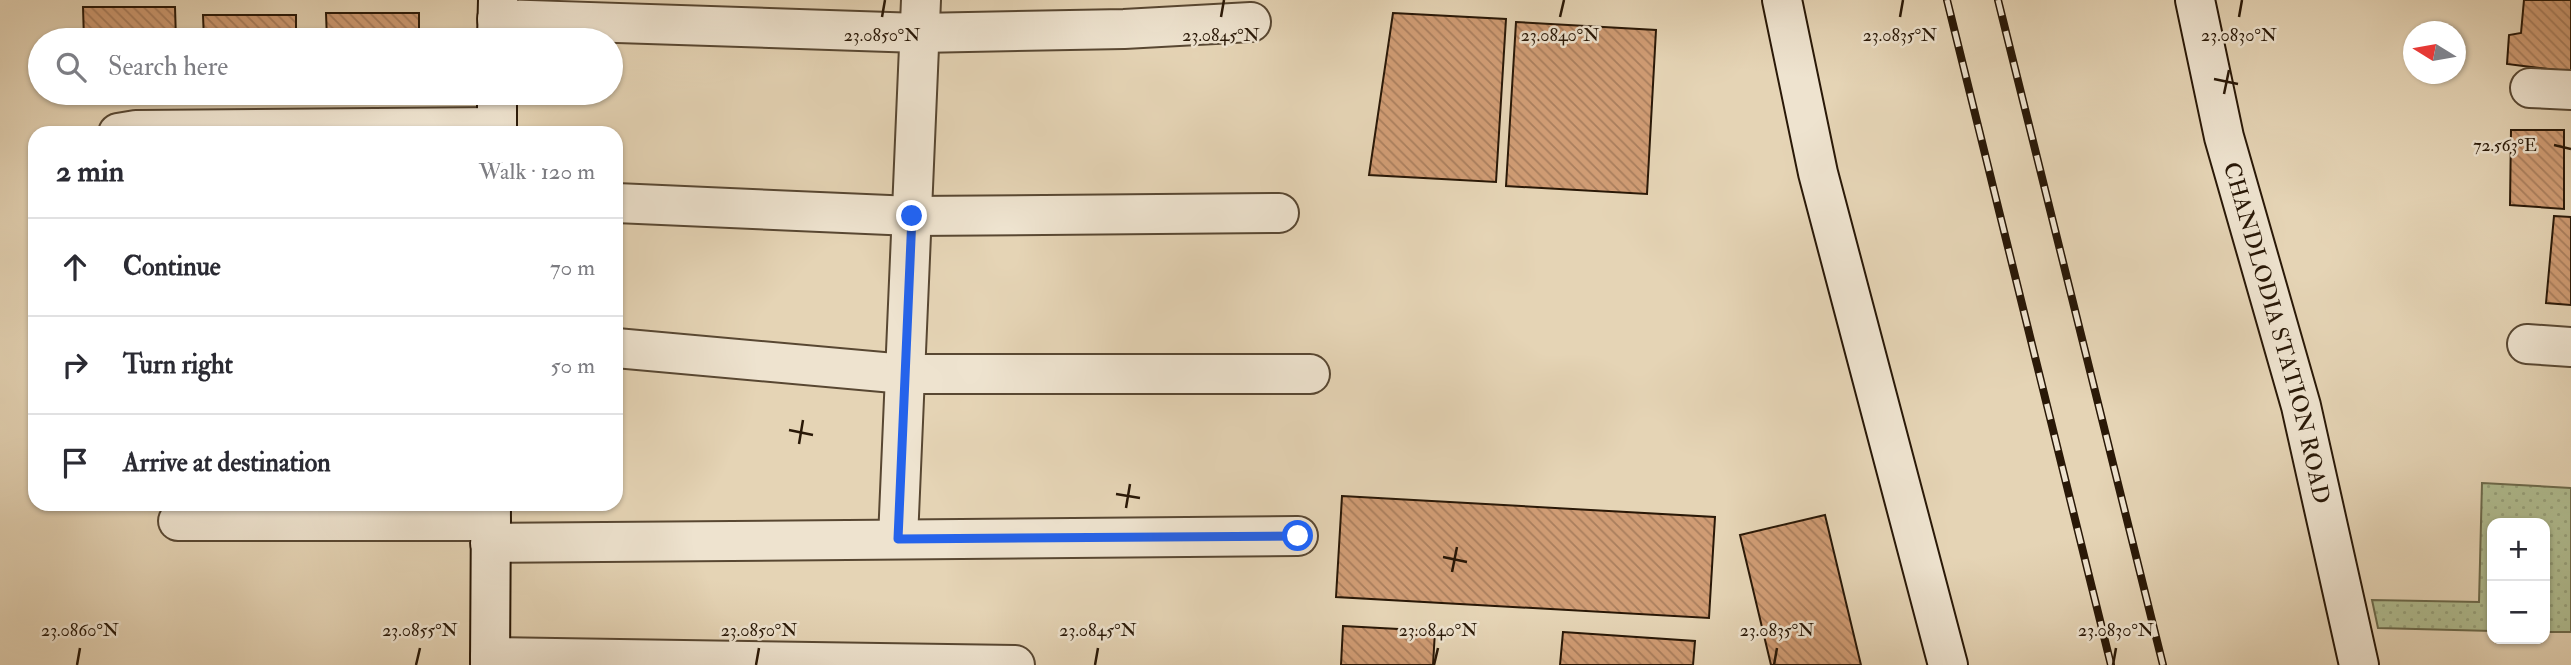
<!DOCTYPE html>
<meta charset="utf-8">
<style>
body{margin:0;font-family:"IM FELL Double Pica",serif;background:#f7f7f7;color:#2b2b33}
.controls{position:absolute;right:21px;bottom:21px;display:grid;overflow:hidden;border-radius:14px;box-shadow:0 2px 5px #0004}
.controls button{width:63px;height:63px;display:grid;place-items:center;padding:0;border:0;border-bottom:2px solid #e1e1e2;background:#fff;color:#2b2b33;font:35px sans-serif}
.compass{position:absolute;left:2403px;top:21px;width:63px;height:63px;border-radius:50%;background:#fff;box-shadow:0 2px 5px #0004;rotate:281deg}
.stop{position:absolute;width:21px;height:21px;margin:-16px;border:5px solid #2563eb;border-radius:50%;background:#fff}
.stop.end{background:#2563eb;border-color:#fff;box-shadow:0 2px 7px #0008}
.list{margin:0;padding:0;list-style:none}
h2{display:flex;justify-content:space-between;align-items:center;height:91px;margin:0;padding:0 28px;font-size:30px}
h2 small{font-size:23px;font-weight:400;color:#7c7c81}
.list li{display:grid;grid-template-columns:46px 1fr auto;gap:21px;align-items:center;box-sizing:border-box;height:98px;padding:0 28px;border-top:2px solid #e1e1e2}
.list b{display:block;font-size:26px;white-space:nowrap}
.list em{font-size:23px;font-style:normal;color:#7c7c81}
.icon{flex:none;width:38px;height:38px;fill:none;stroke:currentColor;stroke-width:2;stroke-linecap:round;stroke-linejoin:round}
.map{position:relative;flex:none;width:2571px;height:665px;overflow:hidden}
.search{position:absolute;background:#fff;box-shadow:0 2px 5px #0004;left:28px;top:28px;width:595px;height:77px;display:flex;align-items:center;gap:18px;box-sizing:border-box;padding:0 24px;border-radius:38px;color:#7c7c81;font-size:26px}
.panel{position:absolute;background:#fff;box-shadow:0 2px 5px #0004;left:28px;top:126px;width:595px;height:385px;border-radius:21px}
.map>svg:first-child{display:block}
.park{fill:url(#park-dots);stroke:#6c6a4c;stroke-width:2}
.building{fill:url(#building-back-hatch);stroke:#291807;stroke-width:2}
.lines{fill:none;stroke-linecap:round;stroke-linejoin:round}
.street-casing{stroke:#584732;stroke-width:42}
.secondary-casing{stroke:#291807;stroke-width:42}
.street{stroke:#eee3cf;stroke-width:38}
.secondary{stroke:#eee3cf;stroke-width:38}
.rail-casing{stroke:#291807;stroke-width:8}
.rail{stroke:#eee3cf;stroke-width:5;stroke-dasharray:16;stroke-linecap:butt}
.route{stroke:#2563eb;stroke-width:9}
.ticks{fill:none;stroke:#291807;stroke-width:2.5}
.labels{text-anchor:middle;stroke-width:5;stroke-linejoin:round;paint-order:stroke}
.street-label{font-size:23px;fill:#291807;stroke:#eee3cf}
.ticks-label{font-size:18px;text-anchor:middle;fill:#291807;stroke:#eee3cf;stroke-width:5;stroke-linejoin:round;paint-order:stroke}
</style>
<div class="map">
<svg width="2571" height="665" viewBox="0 0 2571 665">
<defs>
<pattern id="park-dots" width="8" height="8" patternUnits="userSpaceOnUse" patternTransform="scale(1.75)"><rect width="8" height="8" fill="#b0bd91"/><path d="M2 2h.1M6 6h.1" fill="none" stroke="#97a27c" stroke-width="1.8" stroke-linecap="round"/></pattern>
<pattern id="building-back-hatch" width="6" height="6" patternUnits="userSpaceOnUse" patternTransform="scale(1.75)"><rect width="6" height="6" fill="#d09c74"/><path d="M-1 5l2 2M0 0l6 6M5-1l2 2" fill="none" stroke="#a97e5d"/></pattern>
</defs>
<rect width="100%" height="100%" fill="#e5d4b5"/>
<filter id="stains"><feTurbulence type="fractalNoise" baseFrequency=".00286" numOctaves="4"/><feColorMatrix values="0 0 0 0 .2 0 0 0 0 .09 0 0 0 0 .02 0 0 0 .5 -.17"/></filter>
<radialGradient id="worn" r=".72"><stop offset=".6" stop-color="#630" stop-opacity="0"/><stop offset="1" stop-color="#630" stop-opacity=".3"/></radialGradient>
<path class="park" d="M2482,483L2571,488V632H2545V523H2492V631L2378,628L2372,600L2479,602Z"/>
<g class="building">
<path d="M2524,0H2571V72L2507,64L2509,35L2521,33Z"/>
<path d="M83,7H175L176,40H84Z"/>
<path d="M326,13H419V40H327Z"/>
<path d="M1393,13L1506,19L1496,182L1369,175Z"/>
<path d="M203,15H296V40H204Z"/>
<path d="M1516,22L1656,30L1647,194L1506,186Z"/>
<path d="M2511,130H2564V209L2510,205Z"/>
<path d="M2554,216L2571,217V305L2546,303Z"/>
<path d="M1342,496L1715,517L1709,618L1336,597Z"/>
<path d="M1825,515L1861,665H1771L1740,535Z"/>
<path d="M1343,626L1435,631L1433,665H1341Z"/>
<path d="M1563,632L1695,641L1693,665H1560Z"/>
</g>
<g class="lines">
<g class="street-casing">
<g id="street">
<path d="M497,19L919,33L1124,29L1251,22"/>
<path d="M2530,88L2571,90"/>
<path d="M118,133L136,130L497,127"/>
<path d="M616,203L912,216L1279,213"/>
<path d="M2527,344L2571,347"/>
<path d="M616,348L905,374H1310"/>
<path d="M178,521H491"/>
<path d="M898,539L921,0"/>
<path d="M490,543L1298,536"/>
<path d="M490,657L1015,665"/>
</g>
</g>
<g class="secondary-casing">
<g id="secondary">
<path d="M1782,0L1818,173L1948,665"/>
<path id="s1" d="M2195,0L2224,137L2301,406L2359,665"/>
<path d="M497,40L498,0"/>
<path d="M497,93V133"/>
<path d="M490,665L491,504"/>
</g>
</g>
<use href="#street" class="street"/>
<use href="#secondary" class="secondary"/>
<g class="rail-casing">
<g id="rail">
<path d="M1947,0L2111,665"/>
<path d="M1998,0L2163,665"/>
</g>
</g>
<use href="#rail" class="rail"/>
</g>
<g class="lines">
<path class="route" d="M912,216L898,539L1298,536"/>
</g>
<path class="ticks" d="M882,17L885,0M1221,17L1224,0M1560,17L1564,0M1900,17L1903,0M2239,17L2242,0M2214,79L2238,84M2224,94L2229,70M2554,145L2571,149M789,430L813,435M799,444L803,420M1116,494L1140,498M1126,508L1130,484M1443,557L1467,562M1452,572L1457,547M77,665L80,648M416,665L420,648M756,665L759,648M1095,665L1098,648M1434,665L1438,648M1774,665L1777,648M2113,665L2116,648"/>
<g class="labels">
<g class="street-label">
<text dy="8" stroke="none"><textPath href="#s1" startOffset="343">CHANDLODIA STATION ROAD</textPath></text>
</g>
</g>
<g class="ticks-label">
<text x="882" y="41">23.0850°N</text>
<text x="1221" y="41">23.0845°N</text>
<text x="1560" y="41">23.0840°N</text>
<text x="1900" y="41">23.0835°N</text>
<text x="2239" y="41">23.0830°N</text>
<text x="2505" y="151">72.563°E</text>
<text x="80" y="636">23.0860°N</text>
<text x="420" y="636">23.0855°N</text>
<text x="759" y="636">23.0850°N</text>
<text x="1098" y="636">23.0845°N</text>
<text x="1438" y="636">23.0840°N</text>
<text x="1777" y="636">23.0835°N</text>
<text x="2116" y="636">23.0830°N</text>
</g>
<rect width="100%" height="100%" filter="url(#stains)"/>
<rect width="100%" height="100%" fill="url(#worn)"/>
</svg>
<div class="controls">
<button>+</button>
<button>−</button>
</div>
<svg class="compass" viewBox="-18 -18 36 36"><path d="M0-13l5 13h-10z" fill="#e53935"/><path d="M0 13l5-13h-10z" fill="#7c7c81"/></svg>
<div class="stop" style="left:1298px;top:536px"></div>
<div class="stop end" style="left:912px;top:216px"></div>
<div class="search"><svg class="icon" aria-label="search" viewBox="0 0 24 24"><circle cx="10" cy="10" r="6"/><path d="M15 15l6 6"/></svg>Search here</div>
<section class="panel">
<h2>2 min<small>Walk · 120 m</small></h2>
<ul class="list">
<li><svg class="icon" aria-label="ahead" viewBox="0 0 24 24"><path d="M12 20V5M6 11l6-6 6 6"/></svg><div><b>Continue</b></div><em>70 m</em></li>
<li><svg class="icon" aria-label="right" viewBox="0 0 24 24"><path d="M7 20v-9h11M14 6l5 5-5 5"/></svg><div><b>Turn right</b></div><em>50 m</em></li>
<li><svg class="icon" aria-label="arrive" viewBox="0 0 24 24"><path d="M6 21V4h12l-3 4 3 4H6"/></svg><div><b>Arrive at destination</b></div></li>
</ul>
</section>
</div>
